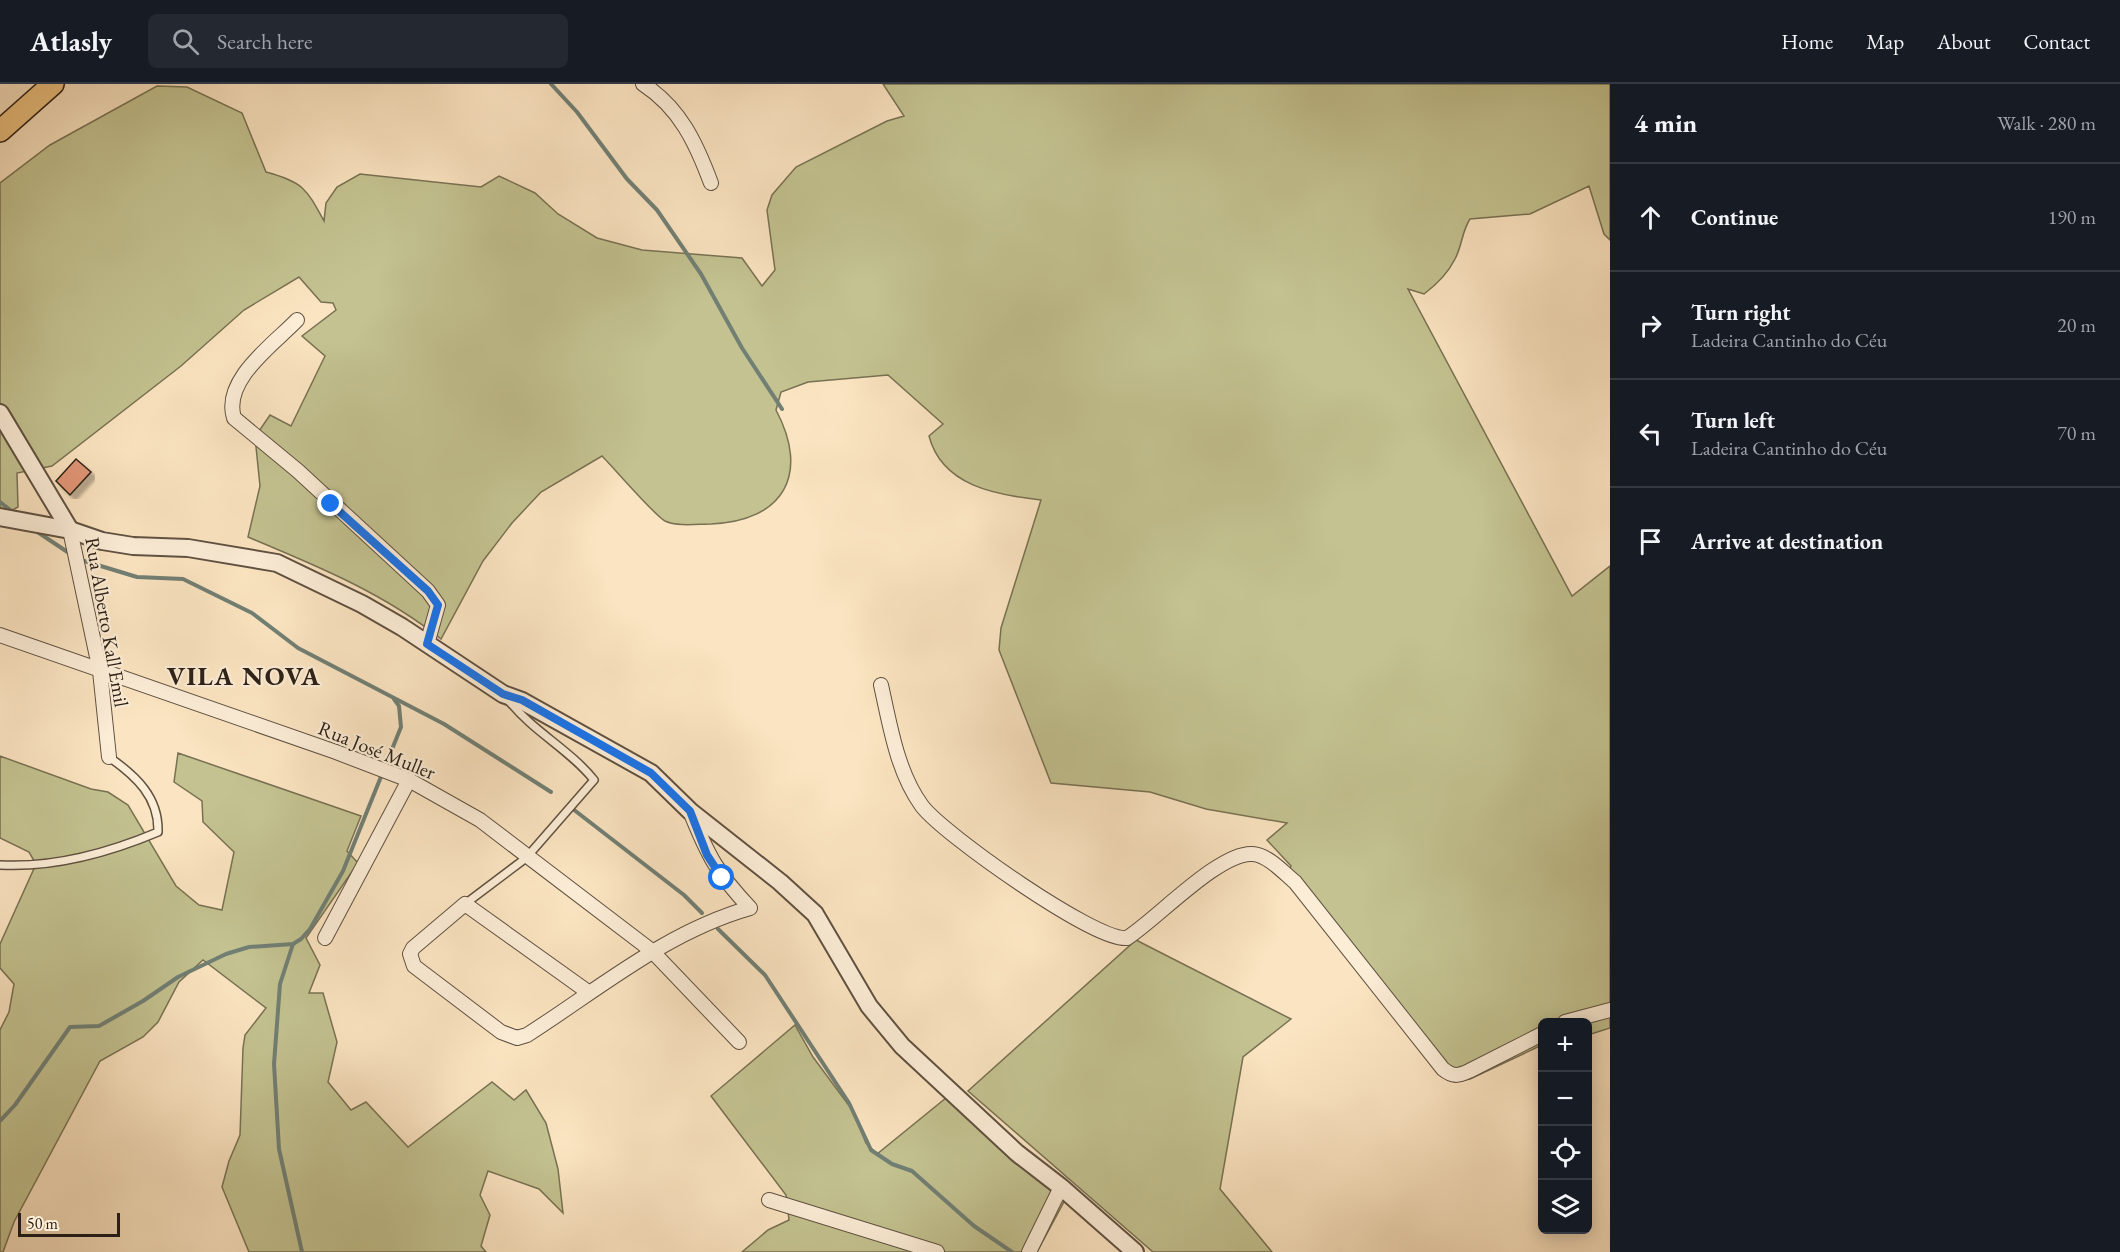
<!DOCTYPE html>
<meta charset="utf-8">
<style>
body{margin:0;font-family:"EB Garamond",serif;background:#242831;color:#f1f3f6}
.controls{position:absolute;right:18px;bottom:18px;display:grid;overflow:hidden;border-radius:9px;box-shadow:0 3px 15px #0003}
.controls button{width:54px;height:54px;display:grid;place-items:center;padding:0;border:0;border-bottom:2px solid #363941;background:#171b24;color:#f1f3f6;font:30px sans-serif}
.scale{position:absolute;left:18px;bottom:15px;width:102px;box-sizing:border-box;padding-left:6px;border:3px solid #2c2016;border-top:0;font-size:16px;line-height:21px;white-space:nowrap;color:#2c2016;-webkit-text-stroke:4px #fcedd7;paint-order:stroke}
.stop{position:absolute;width:18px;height:18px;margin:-14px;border:4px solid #1a73e8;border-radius:50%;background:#fff}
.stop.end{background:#1a73e8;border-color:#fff;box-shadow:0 2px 6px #0008}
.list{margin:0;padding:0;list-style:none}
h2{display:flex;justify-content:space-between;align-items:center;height:78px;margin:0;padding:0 24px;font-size:26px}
h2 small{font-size:20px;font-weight:400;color:#9ea1a6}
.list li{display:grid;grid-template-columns:39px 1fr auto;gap:18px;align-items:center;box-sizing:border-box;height:108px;padding:0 24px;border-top:2px solid #363941}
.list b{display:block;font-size:22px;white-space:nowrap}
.list p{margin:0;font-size:20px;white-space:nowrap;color:#9ea1a6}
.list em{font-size:20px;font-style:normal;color:#9ea1a6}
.icon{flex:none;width:33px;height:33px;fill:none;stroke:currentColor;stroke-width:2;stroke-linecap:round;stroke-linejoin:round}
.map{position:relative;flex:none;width:1610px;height:1168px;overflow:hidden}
header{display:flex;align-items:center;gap:36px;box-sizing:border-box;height:84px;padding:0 30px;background:#171b24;border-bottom:2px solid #363941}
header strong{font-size:28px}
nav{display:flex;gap:33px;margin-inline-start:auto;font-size:21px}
.search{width:420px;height:54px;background:#242831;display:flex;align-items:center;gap:15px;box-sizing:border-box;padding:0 21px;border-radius:9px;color:#9ea1a6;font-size:22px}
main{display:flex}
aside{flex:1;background:#171b24}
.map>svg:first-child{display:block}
.green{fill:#c3c290;stroke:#787153;stroke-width:1.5}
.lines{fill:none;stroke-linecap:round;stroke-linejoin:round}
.stream{stroke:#717f74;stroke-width:4}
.building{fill:#e29677;stroke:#2c2016;stroke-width:1.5;filter:url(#shadow)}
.service-casing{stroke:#605141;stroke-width:10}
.minor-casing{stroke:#605141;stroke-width:16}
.tertiary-casing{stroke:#605141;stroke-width:20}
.primary-casing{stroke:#2c2016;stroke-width:24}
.service{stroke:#fcedd7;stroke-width:7}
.minor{stroke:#fcedd7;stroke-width:14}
.tertiary{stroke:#fcedd7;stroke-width:16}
.primary{stroke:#eec280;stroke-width:21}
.route{stroke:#1a73e8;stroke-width:8}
.labels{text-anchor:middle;stroke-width:4.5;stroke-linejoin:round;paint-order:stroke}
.street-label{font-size:20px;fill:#2c2016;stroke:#fcedd7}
.district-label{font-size:26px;font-weight:bold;letter-spacing:1.5px;fill:#2c2016;stroke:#fcedd7}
</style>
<header>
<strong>Atlasly</strong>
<div class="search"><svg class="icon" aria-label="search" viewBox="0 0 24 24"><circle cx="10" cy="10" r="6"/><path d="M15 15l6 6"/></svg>Search here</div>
<nav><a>Home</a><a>Map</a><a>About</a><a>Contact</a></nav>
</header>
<main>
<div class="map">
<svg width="1610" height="1168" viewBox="0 0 1610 1168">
<defs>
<filter id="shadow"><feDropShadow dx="5.5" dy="5.5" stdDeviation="1.5" flood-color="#0004"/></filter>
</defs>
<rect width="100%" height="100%" fill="#fbe4c1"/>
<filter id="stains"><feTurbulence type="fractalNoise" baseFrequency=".00333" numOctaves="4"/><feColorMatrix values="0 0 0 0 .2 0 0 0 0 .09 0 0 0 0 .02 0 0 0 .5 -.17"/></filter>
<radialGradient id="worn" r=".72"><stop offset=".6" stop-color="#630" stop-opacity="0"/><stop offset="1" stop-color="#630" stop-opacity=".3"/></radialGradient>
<g class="green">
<path d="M883,0H1610V156L1604,150L1589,102L1530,130L1470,135C1462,147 1462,162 1455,175C1448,189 1436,201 1424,210L1408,205L1572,512L1610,482V944L1588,951V938H1542V961L1470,995L1454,998L1446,993L1295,805L1285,798L1291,782L1267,756L1287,739L1206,725L1150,708L1051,699L999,566L1001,544L1041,416C996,411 942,402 929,352L943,340L888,291L808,298L781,308L776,326C810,390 784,437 711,440C698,440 678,443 665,437C655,432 613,383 602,372L541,408L512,439L483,477L441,555C384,509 315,481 248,453L260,402L255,353L270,331L291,342L325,272L302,252L336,226L333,219L321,218L299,193L244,226L181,282L52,382L17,389L18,423L0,433V99L50,61L157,2L187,3L242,29L266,88C303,98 306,104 324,137L326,119L337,103L360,90L481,103L499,92L535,109L558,130L597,154L642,166L742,174L762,202L775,186L767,126L772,111L796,83L887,37L904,32Z"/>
<path d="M178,669L361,732L347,767L358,779L306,854L320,881L309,909H323L337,958L328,998L351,1026L366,1018L408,1063L492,998L514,1016L526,1006L546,1039L558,1085L563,1129L539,1105L488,1087L480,1111L490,1131L481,1162L486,1168H249L222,1103L229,1077L240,1051L243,964L245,951L266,924L203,876L179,898L158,938L143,953L100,977L14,1138L3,1168H0V946L9,928L14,900L0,884V860L36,780L29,768L0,754V672L91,705L108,708L128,721L176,802L199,821L222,826L234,768L203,738L202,717L174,698Z"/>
<path d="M1136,856L1291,935L1243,973L1220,1105L1272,1168H1153L968,1007Z"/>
<path d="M795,941L813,973L853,1027L866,1059L877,1070L946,1014L1065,1116L1037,1168H742L768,1146L789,1136L786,1111L711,1012Z"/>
</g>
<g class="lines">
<g class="stream">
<path d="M551,0L577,28L627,95L657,126L701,190L742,264L782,325"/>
<path d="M0,418L14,429"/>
<path d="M36,447L72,471"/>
<path d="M81,476L137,493L183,495L252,529L298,564L444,640L551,708"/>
<path d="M569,722L684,811L702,829"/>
<path d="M718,845L765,891L849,1019L871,1066L892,1080L912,1087L974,1142L1012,1168"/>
<path d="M293,860L280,900L274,980L279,1065L302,1168"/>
<path d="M0,1037L15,1021L70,943L99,942L143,917L178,893L226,870L249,863L293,860L301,855L310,845L343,787L401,643L399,622L394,615"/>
</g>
</g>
<path class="building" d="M76,375L91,388L70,411L56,397Z"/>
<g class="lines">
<g class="service-casing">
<g id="service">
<path d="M0,781C55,784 108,769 158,748C159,713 136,692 109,673"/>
<path d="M465,820L526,774L594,696C570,666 534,648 509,617"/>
</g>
</g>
<g class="minor-casing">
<g id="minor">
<path d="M643,0C680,24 696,59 711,99"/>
<path d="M297,236C274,260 222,296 234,334L298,387L428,507L438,521L427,560"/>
<path d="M70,446L100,587L109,673"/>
<path d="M0,551L336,668L409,696L480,736L652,867L739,958"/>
<path d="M881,601C890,641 897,688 922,722C943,750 1096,858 1127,854C1157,835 1220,767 1253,770C1268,771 1284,789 1295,798L1443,985C1453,993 1458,992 1469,987L1542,950"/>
<path d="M325,854L409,696"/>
<path d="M588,908L465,820L413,864L410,870L414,882L501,948L517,954L527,951C599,905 666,848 750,824C717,789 708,772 690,727"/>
<path d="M1565,938L1610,926"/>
<path d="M769,1116L937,1168"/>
<path d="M1029,1168L1061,1103"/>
</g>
</g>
<g class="tertiary-casing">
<g id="tertiary">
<path d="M0,329L70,446"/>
<path d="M0,433L70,446L102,457L133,462L188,464L277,479L362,520L402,543L503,610L522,617L651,689L690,727L780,798L815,830L869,922L902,962L1017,1069L1061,1103L1135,1168"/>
</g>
</g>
<g class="primary-casing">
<path id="primary" d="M0,47L53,0"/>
</g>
<use href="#service" class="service"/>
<use href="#minor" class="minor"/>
<use href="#tertiary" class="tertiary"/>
<use href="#primary" class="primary"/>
</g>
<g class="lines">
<path class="route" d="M331,420L428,507L438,521L427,560L503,610L522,616L651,689L690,727L707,771L722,794"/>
</g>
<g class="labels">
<g class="street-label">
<text transform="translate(107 538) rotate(80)" y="7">Rua Alberto Kall Emil</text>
<text transform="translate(377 666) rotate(22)" y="7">Rua José Muller</text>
</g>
<g class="district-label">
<text x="244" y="601">VILA NOVA</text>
</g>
</g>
<rect width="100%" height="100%" filter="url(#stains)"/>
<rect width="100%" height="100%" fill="url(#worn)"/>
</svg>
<div class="controls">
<button>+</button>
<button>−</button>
<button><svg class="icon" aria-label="locate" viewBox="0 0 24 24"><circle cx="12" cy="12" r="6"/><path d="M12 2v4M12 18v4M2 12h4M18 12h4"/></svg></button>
<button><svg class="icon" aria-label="layers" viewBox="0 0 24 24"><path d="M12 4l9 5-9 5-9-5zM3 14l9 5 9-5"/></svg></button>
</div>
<div class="scale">50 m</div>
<div class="stop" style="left:722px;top:794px"></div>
<div class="stop end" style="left:331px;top:420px"></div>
</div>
<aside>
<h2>4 min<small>Walk · 280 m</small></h2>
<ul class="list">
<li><svg class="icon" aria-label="ahead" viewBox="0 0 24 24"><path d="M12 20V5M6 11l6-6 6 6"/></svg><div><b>Continue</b></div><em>190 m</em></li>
<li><svg class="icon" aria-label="right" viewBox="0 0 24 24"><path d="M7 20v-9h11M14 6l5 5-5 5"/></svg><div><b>Turn right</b><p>Ladeira Cantinho do Céu</p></div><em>20 m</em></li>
<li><svg class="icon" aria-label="left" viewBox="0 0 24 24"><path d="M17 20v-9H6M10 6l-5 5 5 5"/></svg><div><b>Turn left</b><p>Ladeira Cantinho do Céu</p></div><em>70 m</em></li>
<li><svg class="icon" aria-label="arrive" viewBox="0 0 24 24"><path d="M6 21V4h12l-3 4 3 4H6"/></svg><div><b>Arrive at destination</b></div></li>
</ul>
</aside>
</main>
